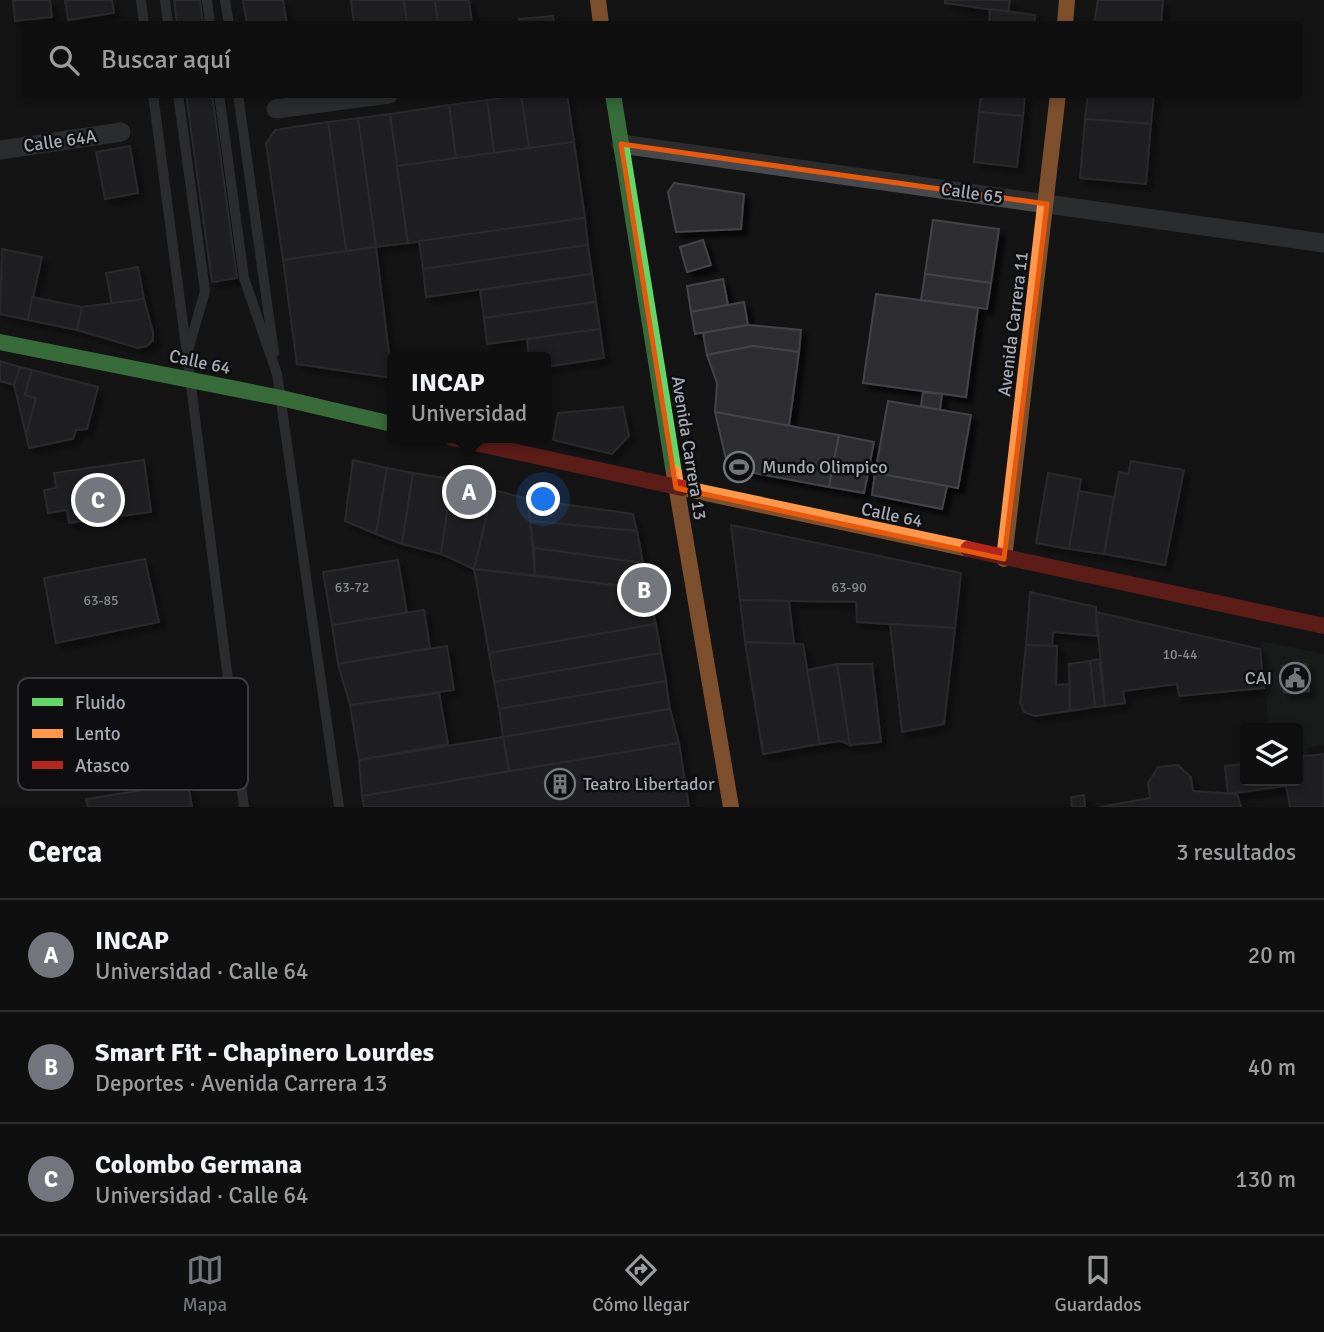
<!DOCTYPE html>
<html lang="es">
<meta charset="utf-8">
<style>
body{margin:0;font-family:Signika,sans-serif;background:#1d1d1d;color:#f1f3f6}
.controls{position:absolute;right:21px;bottom:21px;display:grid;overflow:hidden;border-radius:7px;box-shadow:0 4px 10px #0003}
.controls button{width:63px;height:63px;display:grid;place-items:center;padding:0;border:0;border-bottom:2px solid #2f2f2f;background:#0f0f0f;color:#f1f3f6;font:35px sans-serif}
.you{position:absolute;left:544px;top:500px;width:24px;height:24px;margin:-18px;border:5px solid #fff;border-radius:50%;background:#1a73e8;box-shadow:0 0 0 10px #1a73e833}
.badge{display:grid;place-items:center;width:46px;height:46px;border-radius:50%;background:#73767c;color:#fff;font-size:23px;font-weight:700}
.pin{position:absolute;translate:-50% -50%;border:4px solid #fff;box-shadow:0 2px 7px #0006}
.popup{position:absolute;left:387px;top:352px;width:164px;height:91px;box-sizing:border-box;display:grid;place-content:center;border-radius:7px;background:#0f0f0f;filter:drop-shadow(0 2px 5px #0005);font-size:23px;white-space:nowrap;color:#9b9c9e}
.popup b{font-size:26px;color:#f1f3f6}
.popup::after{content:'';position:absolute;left:50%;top:100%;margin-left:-14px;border:14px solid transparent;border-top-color:#0f0f0f}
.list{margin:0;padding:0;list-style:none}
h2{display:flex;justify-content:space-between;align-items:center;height:91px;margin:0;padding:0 28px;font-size:30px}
h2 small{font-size:23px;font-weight:400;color:#9b9c9e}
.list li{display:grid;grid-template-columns:46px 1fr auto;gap:21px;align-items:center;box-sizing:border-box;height:112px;padding:0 28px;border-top:2px solid #2f2f2f}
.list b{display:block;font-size:26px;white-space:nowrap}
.list p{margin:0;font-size:23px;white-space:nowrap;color:#9b9c9e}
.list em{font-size:23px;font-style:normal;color:#9b9c9e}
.icon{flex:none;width:38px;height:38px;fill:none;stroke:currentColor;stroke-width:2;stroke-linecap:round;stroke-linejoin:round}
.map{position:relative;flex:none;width:1324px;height:807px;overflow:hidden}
.search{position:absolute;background:#0f0f0f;box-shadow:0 4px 10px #0003;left:21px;right:21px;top:21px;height:77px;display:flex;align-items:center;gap:18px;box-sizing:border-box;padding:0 24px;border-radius:7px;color:#9b9c9e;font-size:26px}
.sheet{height:427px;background:#0f0f0f}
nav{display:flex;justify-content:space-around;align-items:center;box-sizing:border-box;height:98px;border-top:2px solid #2f2f2f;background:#0f0f0f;font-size:19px;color:#9b9c9e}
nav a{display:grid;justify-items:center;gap:4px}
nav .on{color:#73767c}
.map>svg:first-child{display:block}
.green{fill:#1e241f}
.building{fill:#2e2e30;stroke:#434447;stroke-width:2;filter:url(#shadow)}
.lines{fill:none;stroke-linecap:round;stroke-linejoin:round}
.lane{stroke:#48494d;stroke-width:10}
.street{stroke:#48494d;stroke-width:19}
.fast{stroke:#63d668;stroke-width:16}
.slow{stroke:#ff974d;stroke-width:16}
.jam{stroke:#b3261e;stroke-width:16}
.marked{fill:none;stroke:#e8590c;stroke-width:5;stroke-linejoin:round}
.labels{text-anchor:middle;stroke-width:5;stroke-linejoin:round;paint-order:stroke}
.number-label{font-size:14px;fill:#888b93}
.street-label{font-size:18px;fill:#a6aab4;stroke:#0e0e10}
.poi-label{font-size:18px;fill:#a6aab4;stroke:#0e0e10;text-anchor:start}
.key{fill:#0e0e10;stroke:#3c3d41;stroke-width:2}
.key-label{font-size:19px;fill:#a6aab4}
</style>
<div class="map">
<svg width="1324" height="807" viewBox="0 0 1324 807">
<defs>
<filter id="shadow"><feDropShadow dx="6" dy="6" stdDeviation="2" flood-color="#0009"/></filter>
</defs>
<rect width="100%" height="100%" fill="#141414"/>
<path class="green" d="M1260,641L1324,654V745L1307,748L1308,756L1298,757V728H1269Z"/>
<g class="building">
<path d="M13,0H50L52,17L15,21Z"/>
<path d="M65,0H112L114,13L68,20Z"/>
<path d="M174,0H200L203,24H177Z"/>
<path d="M243,0H283L287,24H247Z"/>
<path d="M351,0H404L407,24H354Z"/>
<path d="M404,0H435L438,24H407Z"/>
<path d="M435,0H469L472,24H438Z"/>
<path d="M945,0H1010L1008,12L945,3Z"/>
<path d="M1098,0H1163L1161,24H1094Z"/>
<path d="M990,9L1035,15L1034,24H989Z"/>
<path d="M553,16L554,24H520L519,19Z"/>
<path d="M186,94H212L237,278L212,282Z"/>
<path d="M567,94L574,142L529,148L521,95Z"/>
<path d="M981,94H1025L1023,116L979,112Z"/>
<path d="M1088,94H1154L1151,124L1085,119Z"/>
<path d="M521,95L529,148L494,153L487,100Z"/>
<path d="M487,100L494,153L456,158L449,105Z"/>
<path d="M449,105L456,158L397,166L390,114Z"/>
<path d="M979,112L1023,116L1017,167L974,162Z"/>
<path d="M390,114L408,243L376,247L358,118Z"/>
<path d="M358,118L376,247L346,251L328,122Z"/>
<path d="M1085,119L1151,124L1146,184L1080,178Z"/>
<path d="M328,122L346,251L283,260L266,143L275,130Z"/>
<path d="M574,142L585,218L408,243L397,166Z"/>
<path d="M130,146L138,193L105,199L96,152Z"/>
<path d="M674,183L744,194L741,229L676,232L668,192Z"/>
<path d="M585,218L588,245L423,269L419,241Z"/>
<path d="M933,220L999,229L991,283L925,274Z"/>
<path d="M703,240L711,265L687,272L680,247Z"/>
<path d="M588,245L592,274L426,297L423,269Z"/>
<path d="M376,247L392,378L297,364L283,260Z"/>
<path d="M2,249L42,257L28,320L0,314Z"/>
<path d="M138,267L144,299L112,305L106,273Z"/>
<path d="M592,274L596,302L484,318L480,290Z"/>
<path d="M925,274L991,283L987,309L921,300Z"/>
<path d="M723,279L728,305L691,312L687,286Z"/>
<path d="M876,294L978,308L966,397L863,383Z"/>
<path d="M32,297L82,307L77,330L28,320Z"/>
<path d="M144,299L153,332V340L147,346L138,348L77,330L82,307Z"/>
<path d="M596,302L600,329L487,344L484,318Z"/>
<path d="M744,302L748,325L695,334L691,312Z"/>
<path d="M748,325L801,330L799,352L753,346L707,355L703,333Z"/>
<path d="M600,329L604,358L546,367V357H529L527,339Z"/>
<path d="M753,346L799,352L789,426L715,412L717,383L707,355Z"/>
<path d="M0,361L20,367L14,385L0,381Z"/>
<path d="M20,367L32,370L25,395L36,398L26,435L14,385Z"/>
<path d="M32,370L98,387L87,429L76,430L73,439L29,448L26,435L36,398L25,395Z"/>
<path d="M923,392L942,394L940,410L921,406Z"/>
<path d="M888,401L971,415L958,488L875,473Z"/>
<path d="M623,407L629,436L612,454L553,440L558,413Z"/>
<path d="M715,412L839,435L829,487L728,468Z"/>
<path d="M839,435L874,442L864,493L829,487Z"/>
<path d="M144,460L151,512L69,523L67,510L48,513L44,490L56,488L54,473Z"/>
<path d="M353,460L387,468L376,534L345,521Z"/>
<path d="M1131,461L1184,470L1165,565L1104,554L1119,472L1128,474Z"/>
<path d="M387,468L413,473L402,544L376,534Z"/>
<path d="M413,473L452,479L441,554L402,544Z"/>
<path d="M875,473L947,486L942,509L872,495Z"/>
<path d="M1048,473L1081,479L1069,549L1036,543Z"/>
<path d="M452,479L493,490L474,569L441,554Z"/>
<path d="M493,490L528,499L535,575L474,569Z"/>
<path d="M1079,491L1114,497L1104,554L1069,549Z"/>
<path d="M528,499L633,514L637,531L530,521Z"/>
<path d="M530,521L637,531L643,563L534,548Z"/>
<path d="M731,525L961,573L955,628L857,622L856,602L740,600Z"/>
<path d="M534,548L643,563L647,589L535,575Z"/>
<path d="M145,559L159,622L56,643L44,578Z"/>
<path d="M398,560L407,613L332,625L323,572Z"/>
<path d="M474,569L647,589L656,624L489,653Z"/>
<path d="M1030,592L1096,607L1097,636L1053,632L1052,646L1026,645Z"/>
<path d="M740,600L789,601L794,644L745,642Z"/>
<path d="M424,610L430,648L338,664L332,625Z"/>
<path d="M1096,612L1260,649L1264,688L1179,696L1177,684L1123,691L1125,703L1105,706Z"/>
<path d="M656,624L661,653L494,682L489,653Z"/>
<path d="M890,624L955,628L944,724L902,732Z"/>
<path d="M745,642L803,644L820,744L763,754Z"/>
<path d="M1026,645L1057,646L1056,685L1070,684V711L1035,716L1024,712L1020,703Z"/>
<path d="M447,646L454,690L350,705L338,664Z"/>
<path d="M661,653L666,681L499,709L494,682Z"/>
<path d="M1099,659L1105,706L1095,707L1090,661Z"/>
<path d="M1090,661L1095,707L1070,711L1069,664Z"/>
<path d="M837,664L843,702L850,745L841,741L820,744L807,670Z"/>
<path d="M837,664H872L881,742L850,745Z"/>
<path d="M1306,664L1309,691L1284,693L1282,666Z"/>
<path d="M666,681L670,709L503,737L499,709Z"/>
<path d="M439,693L448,744L359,760L350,705Z"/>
<path d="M670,709L679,743L509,771L503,737Z"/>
<path d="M503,737L509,771L362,796L359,760Z"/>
<path d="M679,743L689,807H364L362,796Z"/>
<path d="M1324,754V807H1290L1286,786L1228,794L1225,766L1245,764V781H1298V757Z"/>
<path d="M1178,765L1191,777L1193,791L1237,794L1241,807H1100L1150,798L1148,783L1158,767Z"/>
<path d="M188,783L192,807H88L86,799Z"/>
<path d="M1084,795L1085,807H1072L1071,797Z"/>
</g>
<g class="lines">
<g class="lane">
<path d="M141,0L144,24"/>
<path d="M165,0L168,24"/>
<path d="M207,0L210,24"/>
<path d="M225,0L229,24"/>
<path d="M153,94L186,347"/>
<path d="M178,94L205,291L187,354L244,807"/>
<path d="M219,94L244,278L277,374L339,807"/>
<path d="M238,94L274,353"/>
</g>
<g class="street">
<path d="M276,109L389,94"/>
<path d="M621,144L1324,243"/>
<path d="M0,150L121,132"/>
</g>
<g class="fast">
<path d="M613,94L674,473"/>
<path d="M0,342L281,398L392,424"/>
</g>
<g class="slow">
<path d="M598,0L601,24"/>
<path d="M1065,24L1067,0"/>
<path d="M674,473L731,807"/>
<path d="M682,488L968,549"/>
<path d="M1004,559L1058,94"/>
</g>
<g class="jam">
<path d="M452,438L682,488"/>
<path d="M968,549L1324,626"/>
</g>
</g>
<path d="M0 0H1324V807H0ZM621,144L1047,204L1004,559L676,488Z" fill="#141414" fill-opacity=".55" fill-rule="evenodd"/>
<path class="marked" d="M621,144L1047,204L1004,559L676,488Z"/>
<defs>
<g id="stadium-ring" transform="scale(1.575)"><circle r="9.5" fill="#0e0e10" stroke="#73767c" stroke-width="1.5"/><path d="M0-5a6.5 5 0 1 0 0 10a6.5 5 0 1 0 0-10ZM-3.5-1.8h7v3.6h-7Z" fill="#73767c"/></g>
<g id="civic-ring" transform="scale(1.575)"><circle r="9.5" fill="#0e0e10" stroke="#73767c" stroke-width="1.5"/><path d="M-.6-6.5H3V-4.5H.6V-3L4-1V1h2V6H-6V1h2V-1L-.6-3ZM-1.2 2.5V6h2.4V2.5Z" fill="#73767c"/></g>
<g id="building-ring" transform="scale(1.575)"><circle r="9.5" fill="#0e0e10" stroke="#73767c" stroke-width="1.5"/><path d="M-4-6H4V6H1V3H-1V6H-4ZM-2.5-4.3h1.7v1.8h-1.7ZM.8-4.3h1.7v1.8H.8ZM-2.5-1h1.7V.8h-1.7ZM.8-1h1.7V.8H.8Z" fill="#73767c"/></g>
</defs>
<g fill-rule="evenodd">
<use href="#stadium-ring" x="739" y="467"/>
<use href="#civic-ring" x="1295" y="678"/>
<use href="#building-ring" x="560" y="784"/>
</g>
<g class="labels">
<g class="number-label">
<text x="352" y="592">63-72</text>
<text x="849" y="592">63-90</text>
<text x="101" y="605">63-85</text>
<text x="1180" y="659">10-44</text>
</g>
<g class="street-label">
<text transform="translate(60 141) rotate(-8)" y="6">Calle 64A</text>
<text transform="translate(972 193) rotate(8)" y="6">Calle 65</text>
<text transform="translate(1013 324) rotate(-83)" y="6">Avenida Carrera 11</text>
<text transform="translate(200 362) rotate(12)" y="6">Calle 64</text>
<text transform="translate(689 448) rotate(81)" y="6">Avenida Carrera 13</text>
<text transform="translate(892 515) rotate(12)" y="6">Calle 64</text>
</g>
<g class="poi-label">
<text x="762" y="473">Mundo Olimpico</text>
<text x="1272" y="684" text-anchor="end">CAI</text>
<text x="583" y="790">Teatro Libertador</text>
</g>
</g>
<rect x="18" y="678" width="230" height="112" rx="10" class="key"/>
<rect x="32" y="698" width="31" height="8" fill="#63d668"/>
<rect x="32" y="729" width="31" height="9" fill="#ff974d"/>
<rect x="32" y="761" width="31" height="8" fill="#b3261e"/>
<g class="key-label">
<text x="75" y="709">Fluido</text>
<text x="75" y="740">Lento</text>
<text x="75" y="772">Atasco</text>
</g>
</svg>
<div class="controls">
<button><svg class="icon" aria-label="layers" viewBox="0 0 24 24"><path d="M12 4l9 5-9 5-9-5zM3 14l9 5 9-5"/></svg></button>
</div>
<div class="you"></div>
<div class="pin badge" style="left:469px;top:492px">A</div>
<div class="popup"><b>INCAP</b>Universidad</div>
<div class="pin badge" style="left:644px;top:590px">B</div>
<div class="pin badge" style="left:98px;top:500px">C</div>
<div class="search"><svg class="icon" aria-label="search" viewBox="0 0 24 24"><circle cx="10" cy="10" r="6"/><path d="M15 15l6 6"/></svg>Buscar aquí</div>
</div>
<section class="sheet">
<h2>Cerca<small>3 resultados</small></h2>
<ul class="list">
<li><span class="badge">A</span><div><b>INCAP</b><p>Universidad · Calle 64</p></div><em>20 m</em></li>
<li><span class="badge">B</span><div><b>Smart Fit - Chapinero Lourdes</b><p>Deportes · Avenida Carrera 13</p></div><em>40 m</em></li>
<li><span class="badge">C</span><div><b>Colombo Germana</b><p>Universidad · Calle 64</p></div><em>130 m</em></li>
</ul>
</section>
<nav>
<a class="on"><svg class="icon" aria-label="map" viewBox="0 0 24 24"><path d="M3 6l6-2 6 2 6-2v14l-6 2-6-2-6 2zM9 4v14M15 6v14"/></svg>Mapa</a>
<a><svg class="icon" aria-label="directions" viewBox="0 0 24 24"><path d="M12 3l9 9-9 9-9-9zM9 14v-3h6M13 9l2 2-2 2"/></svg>Cómo llegar</a>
<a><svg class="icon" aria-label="saved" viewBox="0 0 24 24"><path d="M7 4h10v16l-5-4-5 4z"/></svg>Guardados</a>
</nav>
